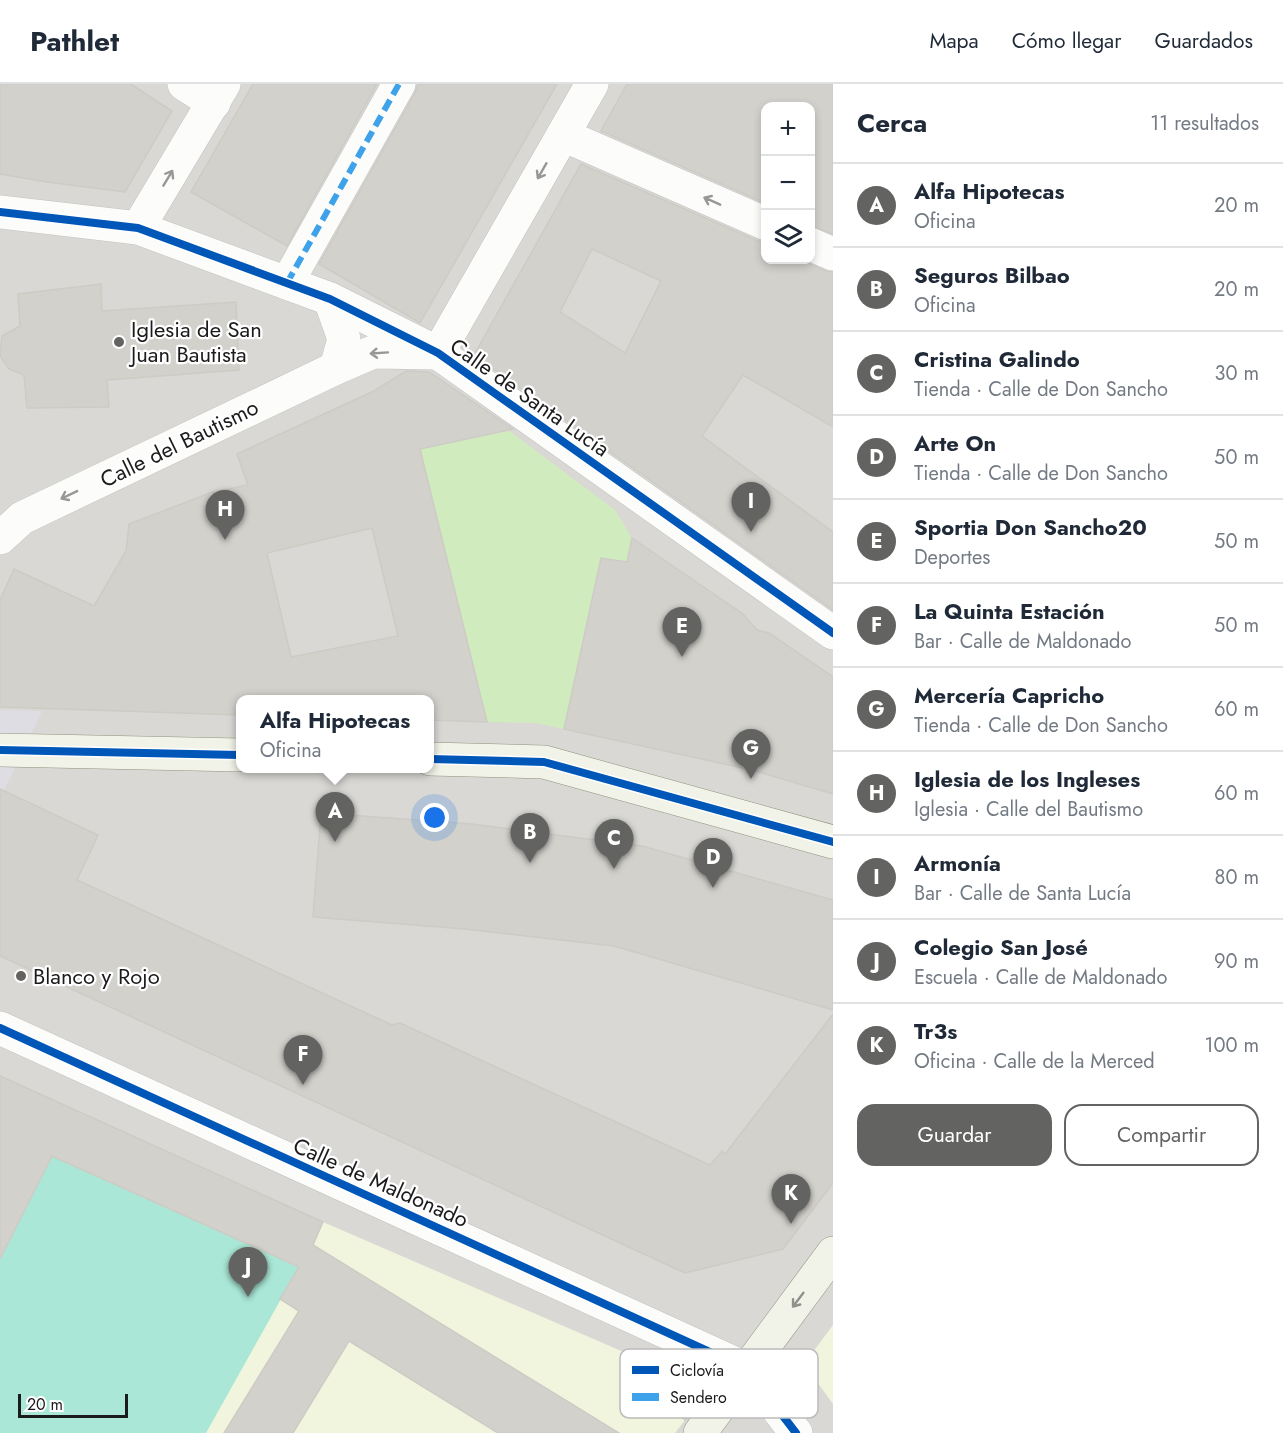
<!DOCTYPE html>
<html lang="es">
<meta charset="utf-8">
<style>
body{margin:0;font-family:Jost,sans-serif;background:#f2f2f3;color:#1f2937}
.controls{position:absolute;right:18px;top:18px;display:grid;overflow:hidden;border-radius:12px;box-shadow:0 3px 9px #0003}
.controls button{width:54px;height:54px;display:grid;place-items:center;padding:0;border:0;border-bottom:2px solid #e0e1e3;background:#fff;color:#1f2937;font:30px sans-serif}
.scale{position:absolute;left:18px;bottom:15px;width:110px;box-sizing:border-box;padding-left:6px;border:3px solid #1b1b1b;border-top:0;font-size:16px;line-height:21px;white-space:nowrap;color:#1b1b1b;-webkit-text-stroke:4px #fff;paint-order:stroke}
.you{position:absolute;left:435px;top:734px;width:21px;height:21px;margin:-15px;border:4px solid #fff;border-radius:50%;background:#1a73e8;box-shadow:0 0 0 9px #1a73e833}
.badge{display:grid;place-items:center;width:39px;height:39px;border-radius:50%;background:#636361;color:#fff;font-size:20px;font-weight:700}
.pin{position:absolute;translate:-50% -50px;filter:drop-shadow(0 2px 3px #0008)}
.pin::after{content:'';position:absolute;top:32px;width:21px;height:18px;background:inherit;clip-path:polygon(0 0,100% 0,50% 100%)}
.popup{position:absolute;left:236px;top:611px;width:198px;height:78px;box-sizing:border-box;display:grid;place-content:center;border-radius:12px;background:#fff;filter:drop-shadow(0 2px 4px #0005);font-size:20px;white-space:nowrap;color:#747a83}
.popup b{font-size:22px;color:#1f2937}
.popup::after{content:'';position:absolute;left:50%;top:100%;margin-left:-12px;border:12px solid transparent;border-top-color:#fff}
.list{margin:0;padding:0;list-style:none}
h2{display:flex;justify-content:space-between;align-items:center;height:78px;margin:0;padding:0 24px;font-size:26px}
h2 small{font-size:20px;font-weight:400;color:#747a83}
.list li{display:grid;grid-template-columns:39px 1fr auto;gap:18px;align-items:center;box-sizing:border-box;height:84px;padding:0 24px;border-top:2px solid #e0e1e3}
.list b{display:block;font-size:22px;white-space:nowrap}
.list p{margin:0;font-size:20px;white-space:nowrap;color:#747a83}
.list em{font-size:20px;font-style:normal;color:#747a83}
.actions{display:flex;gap:12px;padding:18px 24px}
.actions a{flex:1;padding:14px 0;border:2px solid #636361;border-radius:18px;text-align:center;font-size:21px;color:#636361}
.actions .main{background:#636361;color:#fff}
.icon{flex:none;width:33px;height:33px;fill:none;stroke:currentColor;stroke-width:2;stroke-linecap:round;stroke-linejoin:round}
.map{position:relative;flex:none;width:833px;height:1349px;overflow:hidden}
header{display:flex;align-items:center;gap:36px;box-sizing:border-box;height:84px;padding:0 30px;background:#fff;border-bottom:2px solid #e0e1e3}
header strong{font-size:28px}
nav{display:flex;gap:33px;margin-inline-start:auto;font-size:21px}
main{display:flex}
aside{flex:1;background:#fff}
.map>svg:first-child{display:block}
.residential{fill:#d9d8d5;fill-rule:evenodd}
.education{fill:#f2f5dd}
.grass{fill:#d0ecbf}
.pitch{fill:#aae7d6}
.plaza{fill:#dfdde4}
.building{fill:#d3d1cc;stroke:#cecbc5;stroke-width:1.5;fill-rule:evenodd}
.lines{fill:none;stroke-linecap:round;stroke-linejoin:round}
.street-casing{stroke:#c2c2c0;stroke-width:34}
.secondary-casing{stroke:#8f947c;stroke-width:34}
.street{stroke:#fcfcfb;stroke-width:33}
.secondary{stroke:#f1f2e8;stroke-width:33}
.quiet{stroke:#3da2ea;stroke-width:6;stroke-dasharray:12 6;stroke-linecap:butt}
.cycleway-casing{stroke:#fff;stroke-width:11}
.cycleway{stroke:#0057b8;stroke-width:8}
.oneway{stroke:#979796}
.oneway2{stroke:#91918c}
.poi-dot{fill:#636361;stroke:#fff;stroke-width:2}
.labels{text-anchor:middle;stroke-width:4.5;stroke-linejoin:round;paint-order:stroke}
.poi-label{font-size:22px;fill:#1b1b1b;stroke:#fff;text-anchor:start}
.street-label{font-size:22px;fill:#1b1b1b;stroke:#fff}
.key{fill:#fff;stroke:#bbb;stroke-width:1.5}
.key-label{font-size:16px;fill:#1b1b1b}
</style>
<header>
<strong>Pathlet</strong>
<nav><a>Mapa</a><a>Cómo llegar</a><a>Guardados</a></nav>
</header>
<main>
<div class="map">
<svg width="833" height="1349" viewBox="0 0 833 1349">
<rect width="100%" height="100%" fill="#eae9e4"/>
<path class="residential" d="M0,0H833V1349H0ZM766,22H810V176H766ZM240,616H430V684H240Z"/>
<g class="education">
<path d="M0,992L323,1138L709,1305L675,1349H0Z"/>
<path d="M833,1241V1320L804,1280Z"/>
</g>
<path class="grass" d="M461,311L615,426L632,454L627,478L601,474L564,645L536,639L487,638L420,365Z"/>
<path class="pitch" d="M49,1070L299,1183L206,1349H0V1175Z"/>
<path class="plaza" d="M0,626L42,627L0,715Z"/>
<g class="building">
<path d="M0,0H131L172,27L125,108L47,98L0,90Z"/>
<path d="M253,0H377L287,162L191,108Z"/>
<path d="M418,0H557L420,239L319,180L415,9Z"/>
<path d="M627,0H833V150L810,142V22H765V119L601,47Z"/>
<path d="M581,80L758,157L765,158V176H800L826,187L833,188V343L743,291L702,352L833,448V526L474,271ZM592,165L661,197L625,269L560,228Z"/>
<path d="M101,200L102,227L236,218L239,286L107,296L109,323L27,324L24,291L9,285L0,272L2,252L20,242L18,210Z"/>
<path d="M406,287L429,288L513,345L420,365L487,638L429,636V615H240V631L0,623V516L14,485L94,522L126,467L129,440L213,408L248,401L237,370L374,307ZM372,444L398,552L291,573L267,469Z"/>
<path d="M632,454L743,530L757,546L769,549L833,593V710L752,686L564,645L601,474L627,478Z"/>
<path d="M0,705L98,751L77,796L392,941L400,939L710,1081L722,1067L725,1070L833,930V1099L783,1165L685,1189L0,872Z"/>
<path d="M321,729L472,740L642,762L833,816V926L614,862L465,845L313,833Z"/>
<path d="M0,992L323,1138L313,1161L619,1349H498L349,1257L293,1349H224L299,1227L280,1215L299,1183L52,1072L0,1175Z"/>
<path d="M668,1288L709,1305L685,1336L654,1311Z"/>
</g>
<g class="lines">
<g class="street-casing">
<g id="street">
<path d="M184,0L214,19"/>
<path d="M563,51L766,140"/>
<path d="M0,128L138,144L330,215L438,269L833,549"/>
<path d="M138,144L224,0"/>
<path d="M810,160L833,170"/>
<path d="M287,199L399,0"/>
<path d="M330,215L344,255L336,284"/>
<path d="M0,454L22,434L336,284L373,268L438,269L592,0"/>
<path d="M0,944L747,1285L796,1349"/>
</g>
</g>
<g class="secondary-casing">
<g id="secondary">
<path d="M0,666L240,671"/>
<path d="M430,675L544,678L833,758"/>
<path d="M700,1349L833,1169"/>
</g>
</g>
<use href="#street" class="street"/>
<use href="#secondary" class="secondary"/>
<path class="quiet" d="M287,199L399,0"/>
<g class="cycleway-casing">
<g id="cycleway">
<path d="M0,128L138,144L330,215L438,269L833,549"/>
<path d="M0,666L240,671"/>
<path d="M430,675L544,678L833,758"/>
<path d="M0,944L747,1285L796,1349"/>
</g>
</g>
<use href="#cycleway" class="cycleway"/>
</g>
<defs><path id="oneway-shaft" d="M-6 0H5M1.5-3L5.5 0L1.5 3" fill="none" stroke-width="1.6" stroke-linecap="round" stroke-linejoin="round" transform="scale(1.5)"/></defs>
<g class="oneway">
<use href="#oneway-shaft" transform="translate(542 87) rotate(120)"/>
<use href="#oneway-shaft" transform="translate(168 94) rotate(-59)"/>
<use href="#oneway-shaft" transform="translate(712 117) rotate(-156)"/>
<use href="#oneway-shaft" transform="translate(379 269) rotate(176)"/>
<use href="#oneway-shaft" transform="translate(69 411) rotate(154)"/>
</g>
<use class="oneway2" href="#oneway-shaft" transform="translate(798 1216) rotate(127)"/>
<g class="poi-dot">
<circle cx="119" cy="258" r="6"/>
<circle cx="21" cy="892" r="6"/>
</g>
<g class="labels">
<g class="poi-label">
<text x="131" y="253">Iglesia de San<tspan x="131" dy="25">Juan Bautista</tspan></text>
<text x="33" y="900">Blanco y Rojo</text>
</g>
<g class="street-label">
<text transform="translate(530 313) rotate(35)" y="8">Calle de Santa Lucía</text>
<text transform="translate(179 359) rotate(-26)" y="8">Calle del Bautismo</text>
<text transform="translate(381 1098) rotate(24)" y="8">Calle de Maldonado</text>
</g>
</g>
<rect x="620" y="1265" width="198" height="69" rx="9" class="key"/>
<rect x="632" y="1282" width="27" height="8" fill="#0057b8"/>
<rect x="632" y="1309" width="27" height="8" fill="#3da2ea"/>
<g class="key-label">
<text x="670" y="1292">Ciclovía</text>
<text x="670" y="1319">Sendero</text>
</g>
</svg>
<div class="controls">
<button>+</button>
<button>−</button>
<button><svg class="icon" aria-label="layers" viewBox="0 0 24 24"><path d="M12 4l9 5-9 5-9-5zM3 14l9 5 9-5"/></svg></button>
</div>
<div class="scale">20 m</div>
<div class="you"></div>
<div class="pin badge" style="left:335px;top:758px">A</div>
<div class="popup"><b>Alfa Hipotecas</b>Oficina</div>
<div class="pin badge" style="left:530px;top:779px">B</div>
<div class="pin badge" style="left:614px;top:785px">C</div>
<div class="pin badge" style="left:713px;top:804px">D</div>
<div class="pin badge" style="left:682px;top:573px">E</div>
<div class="pin badge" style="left:303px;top:1001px">F</div>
<div class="pin badge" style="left:751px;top:695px">G</div>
<div class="pin badge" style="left:225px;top:456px">H</div>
<div class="pin badge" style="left:751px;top:448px">I</div>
<div class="pin badge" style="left:248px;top:1213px">J</div>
<div class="pin badge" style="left:791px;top:1140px">K</div>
</div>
<aside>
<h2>Cerca<small>11 resultados</small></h2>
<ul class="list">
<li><span class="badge">A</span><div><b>Alfa Hipotecas</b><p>Oficina</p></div><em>20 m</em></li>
<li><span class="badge">B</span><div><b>Seguros Bilbao</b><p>Oficina</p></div><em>20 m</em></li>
<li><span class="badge">C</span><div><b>Cristina Galindo</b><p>Tienda · Calle de Don Sancho</p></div><em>30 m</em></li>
<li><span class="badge">D</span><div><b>Arte On</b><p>Tienda · Calle de Don Sancho</p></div><em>50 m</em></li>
<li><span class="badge">E</span><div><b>Sportia Don Sancho20</b><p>Deportes</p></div><em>50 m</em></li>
<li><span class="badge">F</span><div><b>La Quinta Estación</b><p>Bar · Calle de Maldonado</p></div><em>50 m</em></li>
<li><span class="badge">G</span><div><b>Mercería Capricho</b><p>Tienda · Calle de Don Sancho</p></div><em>60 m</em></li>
<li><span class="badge">H</span><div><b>Iglesia de los Ingleses</b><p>Iglesia · Calle del Bautismo</p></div><em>60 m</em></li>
<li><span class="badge">I</span><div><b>Armonía</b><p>Bar · Calle de Santa Lucía</p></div><em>80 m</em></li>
<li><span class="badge">J</span><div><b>Colegio San José</b><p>Escuela · Calle de Maldonado</p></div><em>90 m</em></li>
<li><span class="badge">K</span><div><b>Tr3s</b><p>Oficina · Calle de la Merced</p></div><em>100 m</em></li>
</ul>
<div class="actions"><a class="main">Guardar</a><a>Compartir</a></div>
</aside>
</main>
